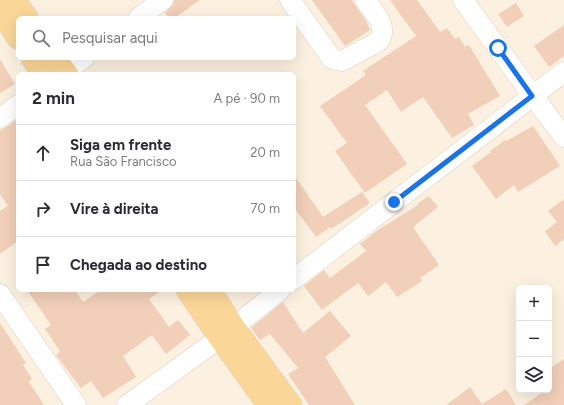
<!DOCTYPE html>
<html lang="pt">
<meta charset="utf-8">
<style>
body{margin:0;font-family:Figtree,sans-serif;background:#f2f2f3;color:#2b2b33}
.controls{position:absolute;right:12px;bottom:12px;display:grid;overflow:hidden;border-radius:6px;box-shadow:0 4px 16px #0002}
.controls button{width:36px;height:36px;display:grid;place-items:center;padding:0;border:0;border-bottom:1px solid #e1e1e2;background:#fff;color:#2b2b33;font:20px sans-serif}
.stop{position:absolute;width:12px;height:12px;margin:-9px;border:3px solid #1a73e8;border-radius:50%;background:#fff}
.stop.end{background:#1a73e8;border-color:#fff;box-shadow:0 1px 4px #0008}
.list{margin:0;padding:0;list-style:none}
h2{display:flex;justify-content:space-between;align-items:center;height:52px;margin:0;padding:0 16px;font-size:17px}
h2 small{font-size:13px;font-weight:400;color:#7c7c81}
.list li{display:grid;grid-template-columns:26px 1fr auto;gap:12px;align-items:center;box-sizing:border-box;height:56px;padding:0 16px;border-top:1px solid #e1e1e2}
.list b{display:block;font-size:15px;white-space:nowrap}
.list p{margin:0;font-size:13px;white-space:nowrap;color:#7c7c81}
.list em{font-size:13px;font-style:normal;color:#7c7c81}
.icon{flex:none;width:22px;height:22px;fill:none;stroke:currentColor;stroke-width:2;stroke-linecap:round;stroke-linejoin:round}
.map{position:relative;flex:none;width:564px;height:405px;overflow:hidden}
.search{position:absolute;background:#fff;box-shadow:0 4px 16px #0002;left:16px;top:16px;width:280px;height:44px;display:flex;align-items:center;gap:10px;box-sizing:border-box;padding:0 14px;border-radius:6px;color:#7c7c81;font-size:15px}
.panel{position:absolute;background:#fff;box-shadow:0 4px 16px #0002;left:16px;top:72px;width:280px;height:220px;border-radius:6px}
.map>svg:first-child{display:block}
.building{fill:#f1cfb8}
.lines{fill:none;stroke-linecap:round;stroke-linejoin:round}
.minor-casing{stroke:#dfcdbc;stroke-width:21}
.major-casing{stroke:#dad3cf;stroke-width:23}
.minor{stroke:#fff;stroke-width:20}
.major{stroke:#fad698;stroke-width:22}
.route{stroke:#1a73e8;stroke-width:5}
</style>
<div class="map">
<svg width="564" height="405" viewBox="0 0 564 405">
<rect width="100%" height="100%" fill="#fcf1e0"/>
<g class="building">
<path d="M174,0H200L175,18H169L165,13L173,5Z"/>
<path d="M312,0H352L366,21L370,30L345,46Z"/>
<path d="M390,0H417L440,32L447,28L455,39L459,37L465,47L469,45L500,96L468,114L474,125L452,138L423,97L401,112L387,90L365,105L407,164L365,193L335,151L347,143L320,106L366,75L363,71L416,36Z"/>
<path d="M516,3L524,16L507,27L498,14Z"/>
<path d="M564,25V56L549,67L534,46Z"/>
<path d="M0,59L15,84L0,93Z"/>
<path d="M18,119V241L0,254V211L8,206L0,194V130L7,127Z"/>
<path d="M533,126L560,166L518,192L514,185L496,199L472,166L491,152L490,151L505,140L506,141Z"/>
<path d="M294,175L323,217L362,192L370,203L331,229L330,227L316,237L294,207Z"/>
<path d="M429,196L438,207L413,227L439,265L420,278L422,281L397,297L386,282L368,296L358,283L322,310L304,286L324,270L330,278L366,251L360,244L378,230L418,205L417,204Z"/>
<path d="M564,199V239L555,246L545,231L557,222L548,211Z"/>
<path d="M27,290H75L83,302L101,290H162L149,299L169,327L178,320L190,335L166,354L152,335L123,356L136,377L103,398L91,381L81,388L56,355L60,351L45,329L51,325Z"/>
<path d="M283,302L303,333L330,311L351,336L325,357L355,405H309L288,374L298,368L270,334L260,340L251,328Z"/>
<path d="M0,323L26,363L23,365L32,379L29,382L44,405H0Z"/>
<path d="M564,359V405H524L546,390H549V369Z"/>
<path d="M470,387L482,404L506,389L516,405H446Z"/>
</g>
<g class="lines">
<g class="minor-casing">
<g id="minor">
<path d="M290,0L332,59L342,61L379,41C389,26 373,12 365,0"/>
<path d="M463,0L533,96L564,137"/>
<path d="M138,18L163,0"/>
<path d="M62,74L84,58"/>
<path d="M0,118L18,105"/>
<path d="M294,279L564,72"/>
<path d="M0,294L76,405"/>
<path d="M127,405L220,338L280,290"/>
</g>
</g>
<g class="major-casing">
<g id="major">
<path d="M15,0L27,18"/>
<path d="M0,11L18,38"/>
<path d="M32,58L42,74"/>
<path d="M55,58L67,74"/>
<path d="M187,290L220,338L268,405"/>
<path d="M210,290L233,326L291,405"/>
</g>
</g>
<use href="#minor" class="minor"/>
<use href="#major" class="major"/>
</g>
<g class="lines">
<path class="route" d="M394,202L532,96L498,48"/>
</g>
</svg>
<div class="controls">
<button>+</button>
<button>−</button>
<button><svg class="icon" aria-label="layers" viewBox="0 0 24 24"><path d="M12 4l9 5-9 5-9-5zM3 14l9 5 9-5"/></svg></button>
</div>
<div class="stop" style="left:498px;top:48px"></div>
<div class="stop end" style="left:394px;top:202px"></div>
<div class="search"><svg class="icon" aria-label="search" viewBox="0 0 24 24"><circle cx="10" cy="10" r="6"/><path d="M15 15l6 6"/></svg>Pesquisar aqui</div>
<section class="panel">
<h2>2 min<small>A pé · 90 m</small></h2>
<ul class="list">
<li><svg class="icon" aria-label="ahead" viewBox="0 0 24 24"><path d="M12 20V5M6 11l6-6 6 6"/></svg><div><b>Siga em frente</b><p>Rua São Francisco</p></div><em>20 m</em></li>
<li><svg class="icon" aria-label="right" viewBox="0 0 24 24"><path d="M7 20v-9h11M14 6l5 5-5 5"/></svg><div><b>Vire à direita</b></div><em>70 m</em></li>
<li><svg class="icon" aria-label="arrive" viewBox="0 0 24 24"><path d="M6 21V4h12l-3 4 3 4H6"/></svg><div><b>Chegada ao destino</b></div></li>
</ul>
</section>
</div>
